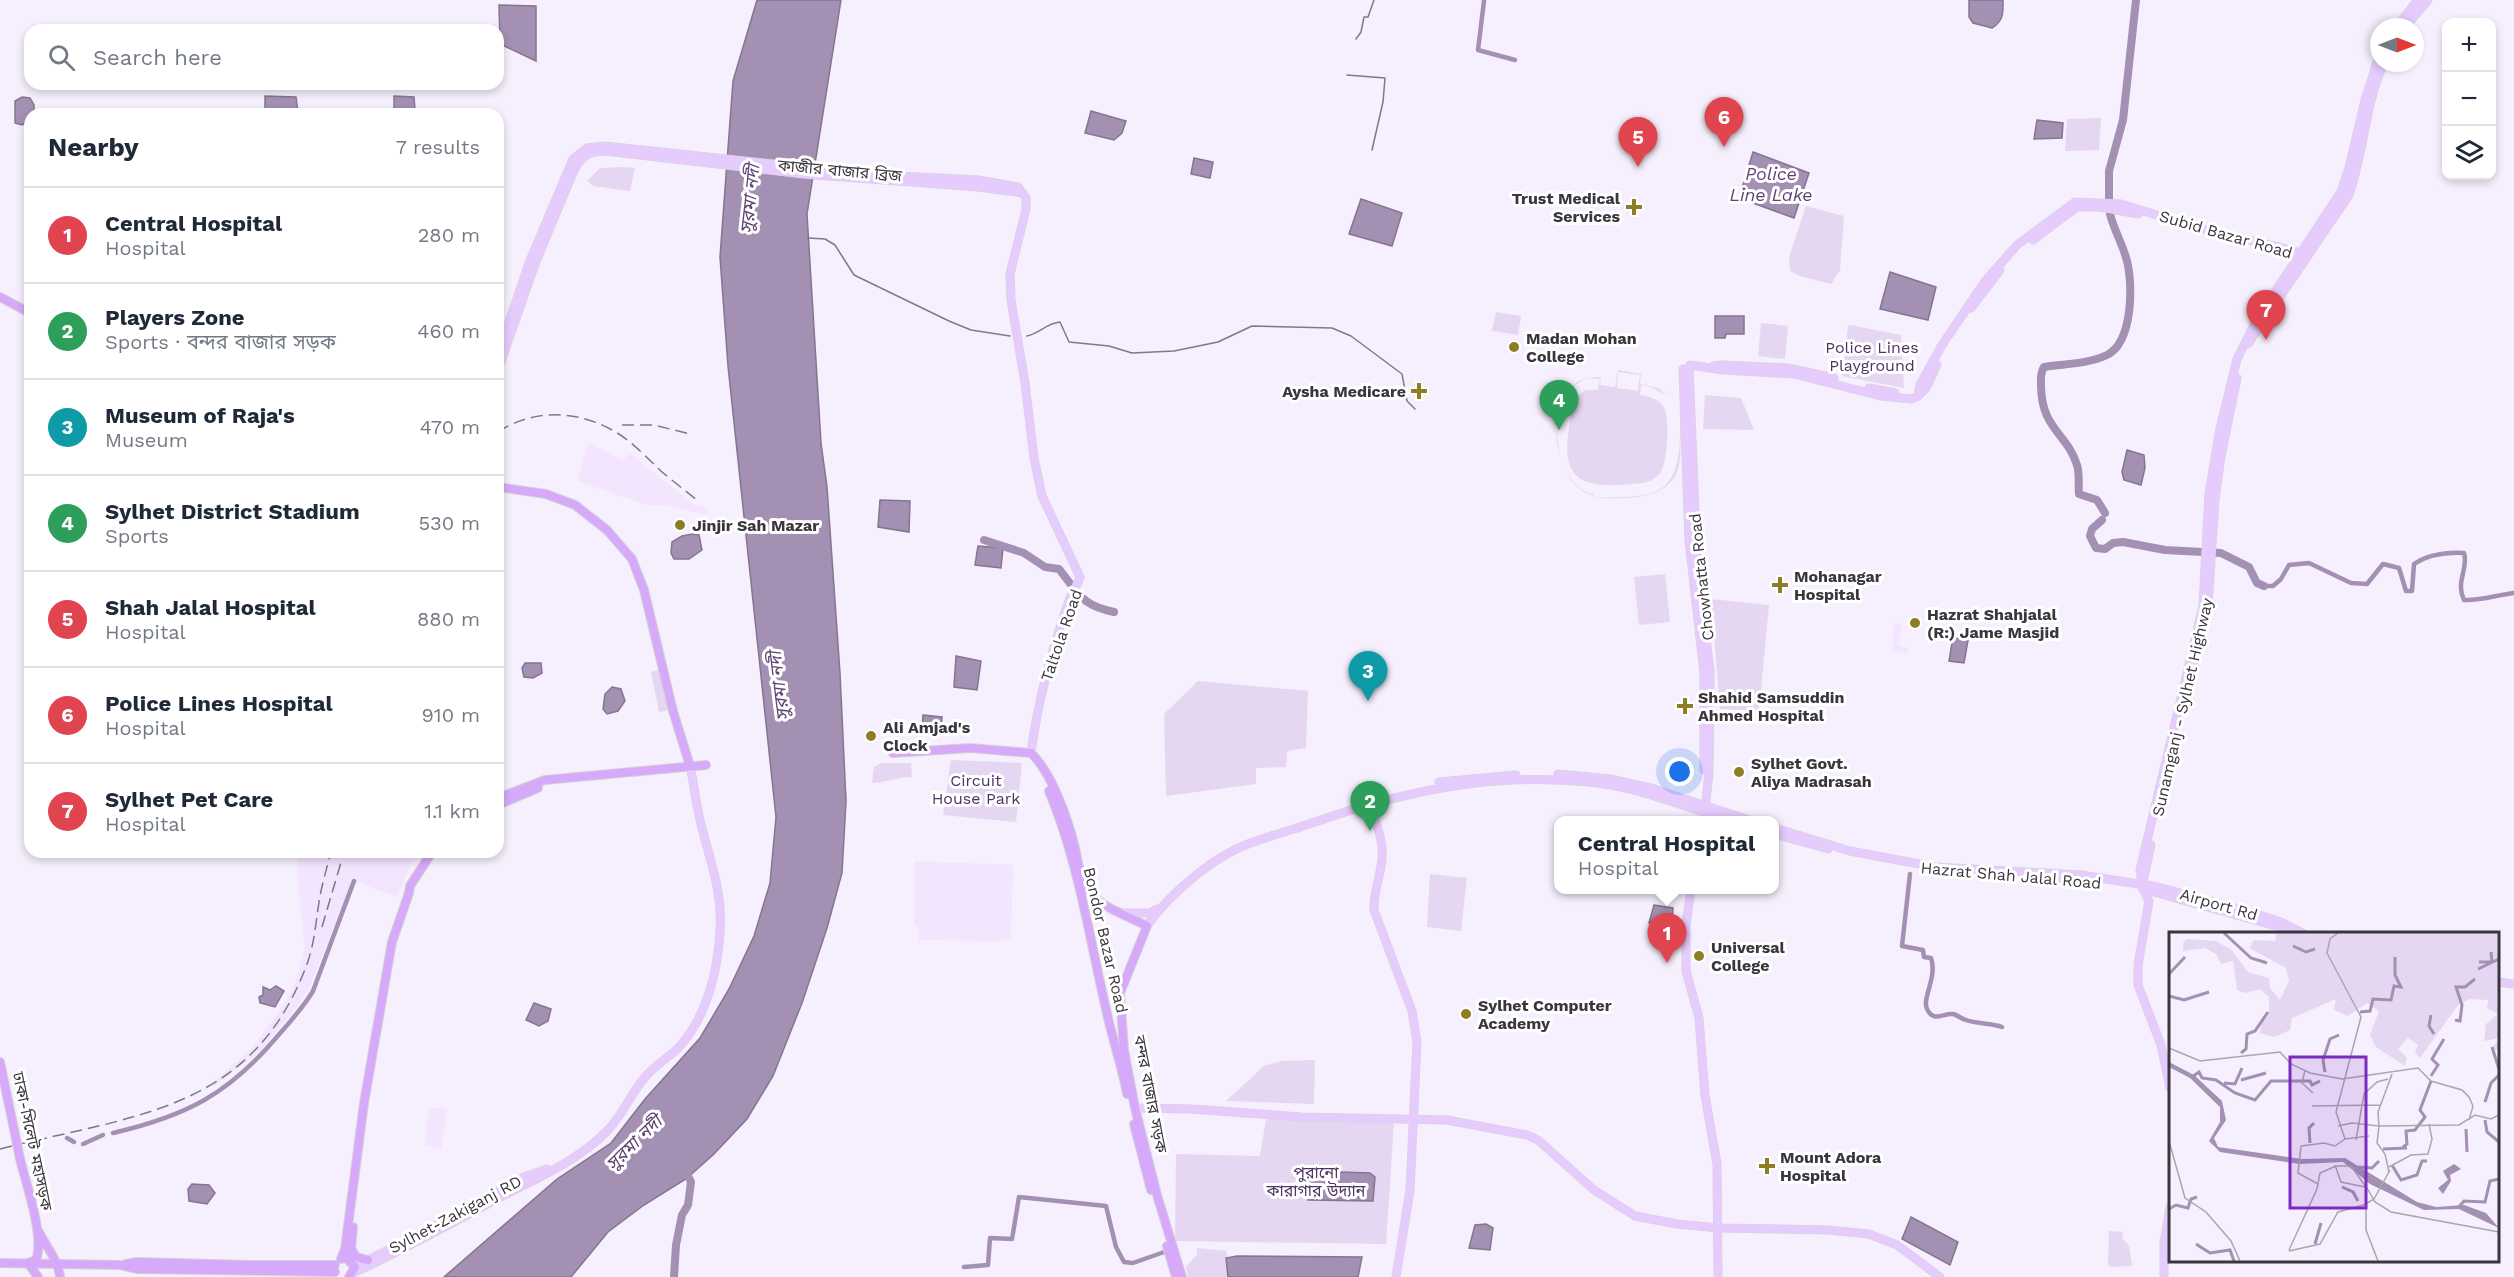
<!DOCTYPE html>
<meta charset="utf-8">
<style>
body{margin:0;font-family:"Work Sans","Noto Sans Bengali",sans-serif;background:#f6f6f7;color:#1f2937}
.controls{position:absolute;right:18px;top:18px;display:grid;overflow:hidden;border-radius:12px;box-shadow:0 3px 9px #0003}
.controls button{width:54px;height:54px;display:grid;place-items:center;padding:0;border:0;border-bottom:2px solid #e0e1e3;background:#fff;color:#1f2937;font:30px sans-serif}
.compass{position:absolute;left:2370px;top:18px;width:54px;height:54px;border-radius:50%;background:#fff;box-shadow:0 3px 9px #0003;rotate:90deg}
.you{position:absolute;left:1680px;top:772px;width:21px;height:21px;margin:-15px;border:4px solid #fff;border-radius:50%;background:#1a73e8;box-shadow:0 0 0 9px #1a73e833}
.badge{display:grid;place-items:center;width:39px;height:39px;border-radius:50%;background:#0f766e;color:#fff;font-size:20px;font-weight:700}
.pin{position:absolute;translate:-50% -50px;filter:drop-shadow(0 2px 3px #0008)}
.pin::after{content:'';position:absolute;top:32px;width:21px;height:18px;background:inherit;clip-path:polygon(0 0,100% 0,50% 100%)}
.popup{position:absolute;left:1554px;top:816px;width:225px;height:78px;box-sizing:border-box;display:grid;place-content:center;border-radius:12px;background:#fff;filter:drop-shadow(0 2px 4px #0005);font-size:20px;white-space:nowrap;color:#747a83}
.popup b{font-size:22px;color:#1f2937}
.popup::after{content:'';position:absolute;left:50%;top:100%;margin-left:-12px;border:12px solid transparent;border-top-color:#fff}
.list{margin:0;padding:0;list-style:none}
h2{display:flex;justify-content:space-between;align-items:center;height:78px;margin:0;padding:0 24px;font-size:26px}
h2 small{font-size:20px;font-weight:400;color:#747a83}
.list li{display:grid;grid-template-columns:39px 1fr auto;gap:18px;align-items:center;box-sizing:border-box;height:96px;padding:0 24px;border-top:2px solid #e0e1e3}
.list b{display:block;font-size:22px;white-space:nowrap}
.list p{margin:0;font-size:20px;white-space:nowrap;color:#747a83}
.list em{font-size:20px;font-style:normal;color:#747a83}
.icon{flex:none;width:33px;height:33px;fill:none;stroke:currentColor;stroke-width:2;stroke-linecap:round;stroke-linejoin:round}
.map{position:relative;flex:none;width:2514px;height:1277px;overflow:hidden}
.search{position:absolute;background:#fff;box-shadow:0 3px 9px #0003;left:24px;top:24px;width:480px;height:66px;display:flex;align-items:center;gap:15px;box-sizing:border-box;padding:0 21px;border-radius:18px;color:#747a83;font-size:22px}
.panel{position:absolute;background:#fff;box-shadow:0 3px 9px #0003;left:24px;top:108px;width:480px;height:750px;border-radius:18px}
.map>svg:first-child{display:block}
.built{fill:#f2e5fd}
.green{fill:#e5d7f2;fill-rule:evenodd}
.water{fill:#a390b3;stroke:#847590;stroke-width:1.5}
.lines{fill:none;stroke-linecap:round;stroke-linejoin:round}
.stream{stroke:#847590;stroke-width:1.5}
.canal{stroke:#a390b3;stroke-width:4.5}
.river{stroke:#a390b3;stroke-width:8}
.major-casing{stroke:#d4d3d4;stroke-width:9}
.highway-casing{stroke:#d4d3d4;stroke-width:10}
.major{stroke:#e6cbfd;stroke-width:8}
.highway{stroke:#d6a9fb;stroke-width:8}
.rail{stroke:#7d7881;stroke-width:1.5;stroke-dasharray:12 6;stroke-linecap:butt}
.highway-bridge-casing{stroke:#d4d3d4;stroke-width:10;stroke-linecap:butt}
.highway-bridge{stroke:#d6a9fb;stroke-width:8}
.poi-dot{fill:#8d7d23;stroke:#fff;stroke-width:2}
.labels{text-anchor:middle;stroke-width:6;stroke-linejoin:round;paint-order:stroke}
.street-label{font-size:16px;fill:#3a363d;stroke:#fff}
.poi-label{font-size:16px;font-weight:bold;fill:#3a363d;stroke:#fff;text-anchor:start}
.park-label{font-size:16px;fill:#4e3263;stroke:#fff}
.water-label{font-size:18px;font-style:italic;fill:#5e4274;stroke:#fff}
.inset-river{fill:none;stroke:#a390b3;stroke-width:3}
.inset-road{fill:none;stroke:#aba5b0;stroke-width:1.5}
.view{fill:#7b2cbf;fill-opacity:0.15;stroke:#7b2cbf;stroke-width:3}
.inset-edge{fill:none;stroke:#3a363d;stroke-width:3}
</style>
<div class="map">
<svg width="2514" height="1277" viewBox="0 0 2514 1277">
<rect width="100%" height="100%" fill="#f6effd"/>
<g class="built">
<path d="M589,442L622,461L630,454L693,504L709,509L707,515L664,505H648L577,481Z"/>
<path d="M1894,622L1901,625L1899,646L1908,648L1907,654L1893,651Z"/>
<path d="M297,852H424L411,864L397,897L353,880L309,988L297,1007L259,1052L214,1086L213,1082L253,1047L285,1003L295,984L305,948L298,886Z"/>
<path d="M914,861L1013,865L1011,938L996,941L919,940L918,926L914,925Z"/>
<path d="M429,1107L447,1109L441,1148L425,1146Z"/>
</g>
<g class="green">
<path d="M2101,118L2099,150L2065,151L2067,119Z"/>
<path d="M624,167L635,168L630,191L593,186L587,181L600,168Z"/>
<path d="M1806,206L1844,216L1840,270L1831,284L1800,276L1790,271L1789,257Z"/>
<path d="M1496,312L1521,316L1518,335L1492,331Z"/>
<path d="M1761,323L1788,326L1785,359L1758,356Z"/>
<path d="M1850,325L1901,335L1904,388L1842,376L1848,326Z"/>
<path d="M1618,370L1641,374L1640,384L1658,388L1664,393L1668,390C1681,404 1682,417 1681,436C1680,447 1681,459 1678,469C1667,503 1621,498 1593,498L1592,495C1550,484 1544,388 1587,378C1591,377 1596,377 1601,377L1600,385L1615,387ZM1618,372L1640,375L1638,391L1617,388ZM1587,378L1600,379L1598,390H1586C1574,397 1572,408 1570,421C1562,466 1569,488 1619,485C1628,484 1638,484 1647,482C1654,480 1660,475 1663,467C1667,457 1670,417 1664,408C1659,399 1649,396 1640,395L1641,385L1651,387L1664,394L1668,390C1682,406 1681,417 1680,438C1677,504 1647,495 1593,498V494C1571,490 1561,462 1557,443C1555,432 1564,397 1571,388C1576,384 1582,381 1587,378Z"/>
<path d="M1705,395L1741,398L1754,430L1703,429Z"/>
<path d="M1665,574L1670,622L1639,625L1634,577Z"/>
<path d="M1711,599L1769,605L1759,711L1720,709Z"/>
<path d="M662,669L670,710L659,712L651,672Z"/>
<path d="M1198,681L1308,691L1306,748L1287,751L1286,767L1256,768V784L1166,796L1164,714Z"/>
<path d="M951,760L1022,763L1016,822L943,815Z"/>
<path d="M882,763H911L912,777C898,777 886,782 872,783L874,767Z"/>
<path d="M1430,874L1467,878L1461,931L1427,927Z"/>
<path d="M1315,1060L1314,1104L1226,1101L1264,1066L1281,1061Z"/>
<path d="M1266,1119L1394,1122L1386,1244L1175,1241L1176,1154L1260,1156Z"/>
<path d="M2109,1231L2123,1232L2122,1238L2129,1246L2132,1266L2111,1267L2108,1265Z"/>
<path d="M1197,1248L1226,1251L1234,1277H1188L1186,1267L1197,1255Z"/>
</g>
<g class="water">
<path d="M757,0H841L807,214L821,443L827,487L840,673L846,801L842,873L827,928L802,1003L773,1076L747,1119L713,1155L686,1179L644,1205L608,1232L571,1277H444L557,1179L611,1143L645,1099L700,1038L729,989L754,936L770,883L776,817L728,366L720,257L733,81Z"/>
<path d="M1969,0H2003C2003,12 2004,21 1992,28L1973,23L1969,17Z"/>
<path d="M499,5L536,6V61L500,44Z"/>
<path d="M265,96L296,97L298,112H265Z"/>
<path d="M394,96L414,97L415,110L394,112Z"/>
<path d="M22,97L30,98L34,105V114H30V121L22,125L15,123V101Z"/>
<path d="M1091,111L1126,121L1122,133L1114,140L1085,133Z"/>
<path d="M2037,120L2063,123L2062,138L2034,139Z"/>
<path d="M1753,152L1809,173L1794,218L1739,198Z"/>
<path d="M1194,158L1213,162L1210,178L1191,174Z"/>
<path d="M1361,199L1402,213L1392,246L1349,234Z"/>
<path d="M1890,272L1936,287L1928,320L1880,309Z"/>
<path d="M1715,316H1744V334H1726L1725,338H1715Z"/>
<path d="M2127,450L2144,455L2145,468L2141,485L2124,480L2122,472Z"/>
<path d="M880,500L910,501L909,532L878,527Z"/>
<path d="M693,534L699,535L702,550L689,559H674L671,553L672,542L682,536Z"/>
<path d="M978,546L1003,548L1001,568L975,565Z"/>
<path d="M1953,637L1968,640L1964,663L1949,661Z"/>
<path d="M956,656L981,661L977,690L954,687Z"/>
<path d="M525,663H541L542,673L533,678L524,677L522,668Z"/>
<path d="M612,687L621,689L625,701L618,711L607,714L603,709L605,694Z"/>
<path d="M923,715L942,717L941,733L922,732Z"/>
<path d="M1654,905L1673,908L1672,925L1669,927L1649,923Z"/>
<path d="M276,986L284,991L275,1007L260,1003L259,997L263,995V987L270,990Z"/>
<path d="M534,1003L551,1009L548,1021L539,1026L526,1020Z"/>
<path d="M1310,1171L1370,1173L1375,1177L1373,1201L1308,1200Z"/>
<path d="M192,1184L209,1185L215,1193L207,1204L189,1201L188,1189Z"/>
<path d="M1911,1217L1958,1242L1950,1265L1902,1239Z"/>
<path d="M1486,1224L1493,1228L1490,1250L1469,1248L1475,1225Z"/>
<path d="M1237,1256L1362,1257L1358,1277H1228L1226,1258Z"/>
</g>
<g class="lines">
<g class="stream">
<path d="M1356,39L1361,32L1364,17H1368L1374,0"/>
<path d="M1347,75L1385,78L1383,102L1372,150"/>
<path d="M808,238L825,239L835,245L854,275L949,321L971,330L1010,336"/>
<path d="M1027,336C1040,333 1047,323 1060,322L1069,342L1109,346L1132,353L1174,351L1218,342L1252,326L1332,328L1351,336L1402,374L1407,401L1415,409"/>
</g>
<g class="canal">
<path d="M1484,1L1478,50L1515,60"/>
<path d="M2264,586H2273L2281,579L2289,565L2309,563L2351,583L2367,584L2383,564L2399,568L2406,591H2412L2414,564C2429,554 2446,552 2464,553C2469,568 2455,582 2464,600C2480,601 2497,595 2514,593"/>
<path d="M1910,874L1902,946L1923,950L1924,957L1931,958C1938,978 1920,1000 1928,1011C1935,1022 1943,1013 1953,1014C1958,1015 1961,1019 1966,1020C1977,1024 1991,1023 2002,1027"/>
<path d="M113,1133C186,1116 227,1095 276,1038C289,1023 303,1008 313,991L354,881"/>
<path d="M67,1138L74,1142"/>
<path d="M83,1144L103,1135"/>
<path d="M964,1267L988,1265L990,1238L1012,1239L1019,1197L1106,1206L1116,1247L1124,1262L1133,1263L1164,1252"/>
</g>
<g class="river">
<path d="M2109,200V171L2123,120L2136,0"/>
<path d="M2105,513L2097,500L2079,494C2078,485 2080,474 2077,465C2067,433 2041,429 2041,385C2041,379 2040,373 2044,367C2065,364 2088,364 2107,355C2133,342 2133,285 2127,261C2123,245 2114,230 2110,214"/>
<path d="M2102,520L2092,529L2090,536L2096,548L2105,549L2113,543L2123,542L2165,550L2221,553L2249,567L2257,583L2264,586"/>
<path d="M984,540L1024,553L1045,567L1059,569C1079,594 1081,605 1114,612"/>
<path d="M674,1277L676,1245L682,1215L688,1205L691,1182L684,1168"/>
</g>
<g class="major-casing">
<g id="major">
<path d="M2396,27L2418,0"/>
<path d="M2405,27L2428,0"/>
<path d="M2033,240L2077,207H2101L2138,214"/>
<path d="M1971,308L2000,270"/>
<path d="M2248,344L2349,195C2364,152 2365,104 2384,63"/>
<path d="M498,355L529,263L573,159L587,148L605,146L877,175L979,180L1018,187L1026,198V209L1010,274L1011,300L1025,383L1034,458L1042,496L1080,577C1078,584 1073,591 1070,598C1052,648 1038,700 1031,753"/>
<path d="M1690,365L1723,370L1794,374L1881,396L1912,399L1918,396"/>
<path d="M1713,366L1722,365L1788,368L1834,378"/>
<path d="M1689,368L1697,560L1710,672L1709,772L1704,820"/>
<path d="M1683,369L1689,540L1704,673V770"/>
<path d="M498,370L535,264L572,175C579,159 586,151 605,151L803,174L978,187L1023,193"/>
<path d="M1869,388L1895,393"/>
<path d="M1919,395L1926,388L1937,365"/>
<path d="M1918,396L1920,385L1942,345L1986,280L2017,245L2075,202L2121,204L2195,227L2295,251L2300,254"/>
<path d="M2189,685L2208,604L2215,499L2221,456L2237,378"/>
<path d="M1558,774L1610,779L1651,788L1749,820"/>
<path d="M1439,782L1516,775"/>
<path d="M1369,803C1375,820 1384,840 1382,858C1381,876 1373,892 1374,910L1412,1011L1417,1042L1410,1190L1396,1277"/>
<path d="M1775,828L1850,851L1935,867L2081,875L2158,887L2246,911L2281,922L2304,934"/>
<path d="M1775,834L1828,849"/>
<path d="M2030,876L2060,878"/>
<path d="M2143,881L2151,845"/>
<path d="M2143,889L2290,930"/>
<path d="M1691,890L1686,924V971L1699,1018L1705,1095L1717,1164L1718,1277"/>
<path d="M1120,913H1150L1157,909"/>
<path d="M1147,926C1168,895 1213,857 1248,844C1268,836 1289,831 1309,824C1400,792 1491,772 1589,782C1640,787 1681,806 1729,820"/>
<path d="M2498,982L2514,984"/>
<path d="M2170,1088L2161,1045L2138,985V965L2149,901L2143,889L2140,870L2203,606L2209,493L2220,429L2237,359L2257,319L2341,192L2349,168L2365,100L2379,56"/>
<path d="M1135,1108L1192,1109L1301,1117L1447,1120L1527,1135L1538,1140L1594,1190L1635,1216L1677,1224L1719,1228L1828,1230L1869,1234L1897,1245L1940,1277"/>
<path d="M354,1264L364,1262L412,1238L524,1177L547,1169"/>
<path d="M353,1273C403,1250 450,1224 499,1198C535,1179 578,1161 607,1131C623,1115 631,1093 646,1076C656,1064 670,1057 680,1046C707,1016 718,970 720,931C723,891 709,858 700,820C696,803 694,784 690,766"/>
<path d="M2164,1277V1243L2170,1207"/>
</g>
</g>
<g class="highway-casing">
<g id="highway">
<path d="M0,297L30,313"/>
<path d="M498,487L546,494L575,505L607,530L632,559L644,590L673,711L690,766"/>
<path d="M893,753L970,748L1031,753C1052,773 1068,819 1075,848C1078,860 1080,882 1088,891C1102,908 1128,916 1147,926L1120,993L1124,1050L1135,1108L1157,1195L1182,1277"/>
<path d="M1049,791C1078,860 1089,936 1106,1009C1112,1038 1122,1066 1127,1094"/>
<path d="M498,798L545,780L706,765"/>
<path d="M498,805L538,788"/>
<path d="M0,1062L16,1139"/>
<path d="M1134,1124L1151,1190"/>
<path d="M20,1159C26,1184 45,1237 36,1260L28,1263L38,1277"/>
<path d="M39,1232C47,1248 58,1260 60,1277"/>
<path d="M1167,1246L1176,1277"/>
<path d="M352,1250L356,1257L368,1260"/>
<path d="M341,1259L345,1249L364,1103L392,942L409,893L410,886L432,852"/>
<path d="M347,1259L355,1267L349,1277"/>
<path d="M350,1260L353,1227"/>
<path d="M0,1263L120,1265L137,1269L335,1272"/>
<path d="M126,1264L137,1262L250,1265H335"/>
</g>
</g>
<use href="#major" class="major"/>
<use href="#highway" class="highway"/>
<g class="rail">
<path d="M622,425H654L690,434"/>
<path d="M498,432C532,409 577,410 612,430C631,440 646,457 662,472C674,482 686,491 698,501"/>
<path d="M322,927L344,852"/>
<path d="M0,1149C133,1115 252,1112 307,964C315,942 316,919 320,896C323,881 327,867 331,852"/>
</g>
<g class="highway-bridge-casing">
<path id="highway-bridge" d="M16,1139L20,1159"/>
</g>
<use href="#highway-bridge" class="highway-bridge"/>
</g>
<g class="poi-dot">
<path d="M1631 198h6v6h6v6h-6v6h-6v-6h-6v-6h6z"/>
<circle cx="1514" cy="347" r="6"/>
<path d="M1416 382h6v6h6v6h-6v6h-6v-6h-6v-6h6z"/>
<circle cx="680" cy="525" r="6"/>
<path d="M1777 576h6v6h6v6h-6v6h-6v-6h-6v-6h6z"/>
<circle cx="1915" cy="623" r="6"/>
<path d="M1682 697h6v6h6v6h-6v6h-6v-6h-6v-6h6z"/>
<circle cx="871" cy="736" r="6"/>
<circle cx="1739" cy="772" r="6"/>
<circle cx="1699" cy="956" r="6"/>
<circle cx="1466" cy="1014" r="6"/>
<path d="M1764 1157h6v6h6v6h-6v6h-6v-6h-6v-6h6z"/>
</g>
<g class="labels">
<g class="street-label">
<text transform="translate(840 170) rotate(5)" y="6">কাজীর বাজার ব্রিজ</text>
<text transform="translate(2226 234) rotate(16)" y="6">Subid Bazar Road</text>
<text transform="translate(1701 577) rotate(-96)" y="6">Chowhatta Road</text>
<text transform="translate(1061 635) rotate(-71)" y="6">Taltola Road</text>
<text transform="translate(2182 707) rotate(-77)" y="6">Sunamganj - Sylhet Highway</text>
<text transform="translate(2011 875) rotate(5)" y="6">Hazrat Shah Jalal Road</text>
<text transform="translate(2219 904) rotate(16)" y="6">Airport Rd</text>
<text transform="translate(1106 940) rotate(77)" y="6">Bondor Bazar Road</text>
<text transform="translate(1151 1094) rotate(79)" y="6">বন্দর বাজার সড়ক</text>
<text transform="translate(33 1141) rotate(78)" y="6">ঢাকা-সিলেট মহাসড়ক</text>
<text transform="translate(455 1214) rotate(-28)" y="6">Sylhet-Zakiganj RD</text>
</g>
<g class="poi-label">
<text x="1620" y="204" text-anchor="end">Trust Medical<tspan x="1620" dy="18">Services</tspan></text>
<text x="1526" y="344">Madan Mohan<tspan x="1526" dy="18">College</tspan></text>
<text x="1406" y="397" text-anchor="end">Aysha Medicare</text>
<text x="692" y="531">Jinjir Sah Mazar</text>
<text x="1794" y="582">Mohanagar<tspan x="1794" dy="18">Hospital</tspan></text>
<text x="1927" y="620">Hazrat Shahjalal<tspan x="1927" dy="18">(R:) Jame Masjid</tspan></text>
<text x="1698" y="703">Shahid Samsuddin<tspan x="1698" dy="18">Ahmed Hospital</tspan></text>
<text x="883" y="733">Ali Amjad's<tspan x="883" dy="18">Clock</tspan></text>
<text x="1751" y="769">Sylhet Govt.<tspan x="1751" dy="18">Aliya Madrasah</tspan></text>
<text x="1711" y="953">Universal<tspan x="1711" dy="18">College</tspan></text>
<text x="1478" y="1011">Sylhet Computer<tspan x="1478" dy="18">Academy</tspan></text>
<text x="1780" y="1163">Mount Adora<tspan x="1780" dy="18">Hospital</tspan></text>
</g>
<g class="park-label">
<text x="1872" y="353">Police Lines<tspan x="1872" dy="18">Playground</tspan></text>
<text x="976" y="786">Circuit<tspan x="976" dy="18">House Park</tspan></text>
<text x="1316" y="1178">পুরানো<tspan x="1316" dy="18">কারাগার উদ্যান</tspan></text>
</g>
<g class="water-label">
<text x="1771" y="180">Police<tspan x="1771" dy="21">Line Lake</tspan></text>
<text transform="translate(750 199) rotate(-84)" y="6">সুরমা নদী</text>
<text transform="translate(779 686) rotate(-97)" y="6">সুরমা নদী</text>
<text transform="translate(634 1143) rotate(-44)" y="6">সুরমা নদী</text>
</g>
</g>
<g transform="translate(2169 932)">
<rect width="330" height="330" fill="#f6effd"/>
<path d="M107,1H330V124L329,118H322L330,106L315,109L317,92L329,82L318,76L319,68L301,67L289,73L251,126L246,120L249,113L239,106L229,117L238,126L236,134L207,115L201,103L210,79L198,71L179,84L165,78L167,67L123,86L121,98L105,105L91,101L92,92L100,83V65L91,57L76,61L68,58L64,29L52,32L47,22L36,16L14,19V11L18,7L46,9L62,17L79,40L100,46L101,56L111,68L120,49L117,36L80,16L85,8L106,9Z" fill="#e5d7f2"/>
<path d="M0,130L25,143L53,169L57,188L45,206L49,215L133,227L176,226L248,270L267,275L295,273L317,281L330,296L290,277L255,278L201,252L174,230L131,232L51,220L40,209L51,190V175L21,146L0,135ZM285,232L292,237L281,243L282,249L274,262L269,256L279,248L274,239Z" fill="#a390b3"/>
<path class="inset-river" d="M55,1L82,26L98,31M124,14L137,20L146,17M310,30H323L322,20M309,37L330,27M0,42L16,25M0,64L15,68L40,60M191,80L201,79L204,67L222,68L225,54L232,55L226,43V25M262,83L260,94L265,102M286,88L291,89L293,73L287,55H296L306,47M323,115L330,137M72,121L77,117L78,102L86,99L99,80M156,140L154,128L161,107L170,103M262,144L269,133L263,127L275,107M23,145L30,140L33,146L47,148L66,161L86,168L102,149H133M72,148L97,141M133,149H141L143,153L151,149M55,151L66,152L73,136M316,170L322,151L330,143M316,188L318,200L330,210M297,197L298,220M141,211L140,196L145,191M234,215L238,212L237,199L246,198L256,185L251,178L262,149M214,217L238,216M223,233L232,248L248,243L253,229H258M189,235L203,236L210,229M173,255L184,260L189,269M289,276L295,269L316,270L321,249L330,247M0,277L7,273L19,276L22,267L28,265M27,312L41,321L61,318L65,329M146,312L152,291"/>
<path class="inset-road" d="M169,1L161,7L158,21L192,85L167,180L176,207M0,116L31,129L111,120L122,132L141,141L173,147L249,136L262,149L293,158L300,165L304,174L300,188M136,138L133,151L144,161M143,174L212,173M169,194L183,191L210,194L209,180L223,142M187,208L195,162L208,150L219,147M0,209L16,266L37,280L62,309L71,329M132,214L129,241L149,252M132,214L155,211L166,214M166,214L176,207L200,204M166,233L172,250L196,255M167,234H182L197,255M220,235L242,223L259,222L263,207L260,192M220,240L216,222L208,211L210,194L290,193L306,183L322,187L330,183M197,256V298L209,329M198,256L206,270L222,280L330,300M195,273L205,267L221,238M120,318L148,257L151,241L167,234M120,319L151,312L169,280L198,272"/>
<path class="view" d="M121,125H197V276H121Z"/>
<rect width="330" height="330" class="inset-edge"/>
</g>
</svg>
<div class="controls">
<button>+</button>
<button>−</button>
<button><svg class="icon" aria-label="layers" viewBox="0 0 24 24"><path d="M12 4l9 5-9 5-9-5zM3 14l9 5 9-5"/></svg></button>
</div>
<svg class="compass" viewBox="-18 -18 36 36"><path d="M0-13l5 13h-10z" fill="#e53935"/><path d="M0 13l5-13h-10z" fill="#747a83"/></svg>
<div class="you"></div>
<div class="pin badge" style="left:1667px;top:963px;background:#e0444e">1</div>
<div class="popup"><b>Central Hospital</b>Hospital</div>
<div class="pin badge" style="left:1370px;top:831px;background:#2e9e5b">2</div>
<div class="pin badge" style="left:1368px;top:701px;background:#0f9aa8">3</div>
<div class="pin badge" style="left:1559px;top:430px;background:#2e9e5b">4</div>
<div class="pin badge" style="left:1638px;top:167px;background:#e0444e">5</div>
<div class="pin badge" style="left:1724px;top:147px;background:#e0444e">6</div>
<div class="pin badge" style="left:2266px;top:340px;background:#e0444e">7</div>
<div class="search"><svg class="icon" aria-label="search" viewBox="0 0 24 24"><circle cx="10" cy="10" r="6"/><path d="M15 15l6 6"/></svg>Search here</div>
<section class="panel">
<h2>Nearby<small>7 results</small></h2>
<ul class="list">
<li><span class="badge" style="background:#e0444e">1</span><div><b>Central Hospital</b><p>Hospital</p></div><em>280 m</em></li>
<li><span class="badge" style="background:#2e9e5b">2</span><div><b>Players Zone</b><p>Sports · বন্দর বাজার সড়ক</p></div><em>460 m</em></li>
<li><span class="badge" style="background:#0f9aa8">3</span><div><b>Museum of Raja's</b><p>Museum</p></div><em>470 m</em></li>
<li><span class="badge" style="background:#2e9e5b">4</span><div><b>Sylhet District Stadium</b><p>Sports</p></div><em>530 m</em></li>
<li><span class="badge" style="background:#e0444e">5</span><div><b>Shah Jalal Hospital</b><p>Hospital</p></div><em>880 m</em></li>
<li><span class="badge" style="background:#e0444e">6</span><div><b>Police Lines Hospital</b><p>Hospital</p></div><em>910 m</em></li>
<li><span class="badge" style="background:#e0444e">7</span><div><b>Sylhet Pet Care</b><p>Hospital</p></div><em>1.1 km</em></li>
</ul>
</section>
</div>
